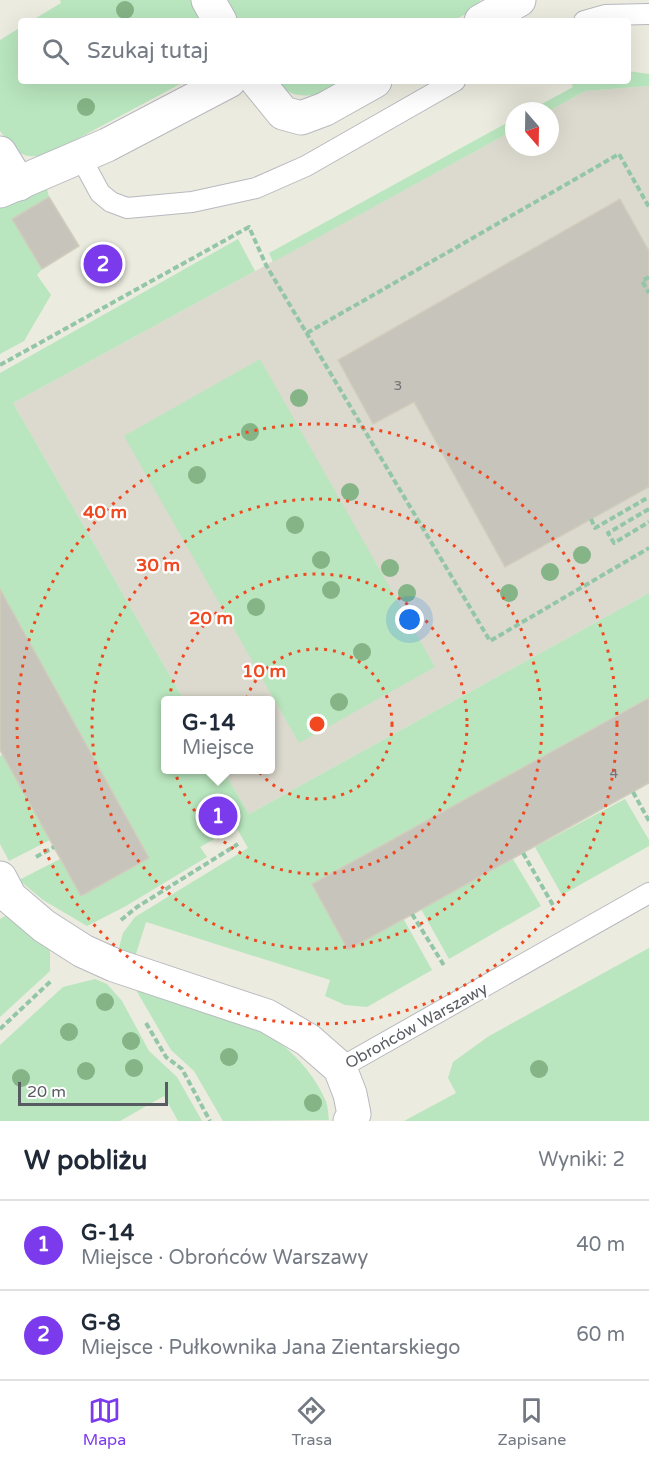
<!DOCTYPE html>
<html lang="pl">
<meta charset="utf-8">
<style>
body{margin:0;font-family:"Varela Round",sans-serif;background:#f6f6f7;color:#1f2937}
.compass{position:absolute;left:505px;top:102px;width:54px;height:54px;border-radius:50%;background:#fff;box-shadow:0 6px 24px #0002;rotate:160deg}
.scale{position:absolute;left:18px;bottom:15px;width:150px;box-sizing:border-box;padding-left:6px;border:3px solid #585b61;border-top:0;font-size:16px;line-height:21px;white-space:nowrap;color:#585b61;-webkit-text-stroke:4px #fff;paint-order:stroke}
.you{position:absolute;left:410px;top:620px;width:21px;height:21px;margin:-15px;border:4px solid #fff;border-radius:50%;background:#1a73e8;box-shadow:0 0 0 9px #1a73e833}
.badge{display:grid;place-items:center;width:39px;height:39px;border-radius:50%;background:#7c3aed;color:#fff;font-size:20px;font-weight:700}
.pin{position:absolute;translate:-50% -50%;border:3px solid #fff;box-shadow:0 2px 6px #0006}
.popup{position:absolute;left:161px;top:696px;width:114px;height:78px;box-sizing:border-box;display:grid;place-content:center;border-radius:6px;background:#fff;filter:drop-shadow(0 2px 4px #0005);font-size:20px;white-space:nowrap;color:#747a83}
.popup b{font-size:22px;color:#1f2937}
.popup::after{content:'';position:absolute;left:50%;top:100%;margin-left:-12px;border:12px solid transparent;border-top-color:#fff}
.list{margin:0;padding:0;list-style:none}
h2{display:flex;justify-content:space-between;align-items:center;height:78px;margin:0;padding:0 24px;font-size:26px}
h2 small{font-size:20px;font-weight:400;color:#747a83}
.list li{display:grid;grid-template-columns:39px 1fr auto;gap:18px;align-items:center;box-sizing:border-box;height:90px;padding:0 24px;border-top:2px solid #e0e1e3}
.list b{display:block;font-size:22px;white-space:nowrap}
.list p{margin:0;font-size:20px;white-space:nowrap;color:#747a83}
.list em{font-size:20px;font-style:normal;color:#747a83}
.icon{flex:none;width:33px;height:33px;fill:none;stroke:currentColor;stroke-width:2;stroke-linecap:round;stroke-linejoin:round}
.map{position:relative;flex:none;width:649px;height:1121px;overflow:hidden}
.search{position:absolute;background:#fff;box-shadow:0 6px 24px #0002;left:18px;right:18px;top:18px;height:66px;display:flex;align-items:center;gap:15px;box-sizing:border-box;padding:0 21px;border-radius:6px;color:#747a83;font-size:22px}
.sheet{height:258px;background:#fff}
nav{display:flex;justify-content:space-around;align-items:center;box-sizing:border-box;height:84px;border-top:2px solid #e0e1e3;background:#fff;font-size:16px;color:#747a83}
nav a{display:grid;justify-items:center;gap:3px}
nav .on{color:#7c3aed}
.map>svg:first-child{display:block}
.education{fill:#dcdace}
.green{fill:#b9e6be}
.building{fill:#c7c4bc;stroke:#d1cdbd;stroke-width:1.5}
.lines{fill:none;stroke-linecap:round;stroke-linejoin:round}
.lane-casing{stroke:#b7b9bf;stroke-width:22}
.street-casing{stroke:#b7b9bf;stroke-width:35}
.path{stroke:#92c6a7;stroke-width:4;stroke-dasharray:6 3;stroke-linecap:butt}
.lane{stroke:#fff;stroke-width:20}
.street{stroke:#fff;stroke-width:33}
.tree{fill:#85b486}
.ring{fill:none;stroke:#f14820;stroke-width:3;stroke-dasharray:3 6}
.labels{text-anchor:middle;stroke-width:4.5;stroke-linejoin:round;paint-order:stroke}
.number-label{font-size:14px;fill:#747578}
.street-label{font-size:16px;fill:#585b61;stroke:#fff}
.centre{fill:#f14820;stroke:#fff;stroke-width:3}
.ring-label{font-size:18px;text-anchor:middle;font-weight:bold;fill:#f14820;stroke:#fff;stroke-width:4.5;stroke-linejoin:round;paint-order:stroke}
</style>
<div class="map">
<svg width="649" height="1121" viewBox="0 0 649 1121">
<rect width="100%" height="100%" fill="#ecebdf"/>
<path class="education" d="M649,86V593L249,814L223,770H270V700H184L13,403L514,130V147H550L549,111L585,91Z"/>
<g class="green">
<path d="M60,0H193L205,21H31L61,3Z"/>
<path d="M223,0H481L471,11L453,21H236Z"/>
<path d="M21,27V81H186L49,154C22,161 16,152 0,131V40Z"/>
<path d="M628,71L649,74V86L585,91L549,111H529L573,87L570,81H628Z"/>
<path d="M275,81H348C323,95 296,105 275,81Z"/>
<path d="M514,119V130L273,262L269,253Z"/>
<path d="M47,189L49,197L13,219L42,269L37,275L51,295L24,341L0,354V207Z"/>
<path d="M238,239L255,271L13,403L184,700H166V770H223L249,814L649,593V700L648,698L312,884L348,950L403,918L432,970L367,1007L345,1005L325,996L330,980L146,922L135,957L119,948L123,933L135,917L248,848L236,827L200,847L207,857L126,906L87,926L43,900L19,880L60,859L81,896L149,857L0,590V373Z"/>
<path d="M260,359L435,667L299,743L124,436Z"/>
<path d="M3,755L50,840L9,861L0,844V756Z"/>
<path d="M625,799L649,840V846L562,895L535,847Z"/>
<path d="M513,859L541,906L449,959L421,909Z"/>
<path d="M12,912L50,951V971L0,1017V919Z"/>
<path d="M649,948V1121H404L456,1093L448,1078L453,1062L489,1036Z"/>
<path d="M95,979L107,984L122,1001L149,1051L177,1077L202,1121H178L164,1096L120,1121H0V1045L63,987Z"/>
<path d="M136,990L265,1033C289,1047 312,1071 324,1097C328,1104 328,1113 329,1120L223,1121L194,1071L171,1050Z"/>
</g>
<g class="building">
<path d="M49,197L79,246L42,269L12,219Z"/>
<path d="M620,199L649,251V487L505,567L414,402L373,424L338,360Z"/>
<path d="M0,589L149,858L81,896L0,750Z"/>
<path d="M649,698V783L348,950L312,884Z"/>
</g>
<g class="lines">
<g class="lane-casing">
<g id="lane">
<path d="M584,21L605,15L649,14"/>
<path d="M80,156L100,193L111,202L127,208L192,202L256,188L306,166L455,81"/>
<path d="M340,1068L649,893"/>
</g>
</g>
<g class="street-casing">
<g id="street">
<path d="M208,0L220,21"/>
<path d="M481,21L519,0"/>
<path d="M257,81L283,113L301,118L325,109L375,81"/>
<path d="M0,153L19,184"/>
<path d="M0,191L107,145L229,81"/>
<path d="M0,878L10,897L44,926L83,951L114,965L267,1016L308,1040L340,1068L350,1094L354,1114L350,1121"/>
</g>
</g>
<g class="path">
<path d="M649,277L642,281L649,293"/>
<path d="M307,333L619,154L649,207"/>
<path d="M0,365L249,227L266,265L490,641L649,548"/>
<path d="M649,509L608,533L614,543L649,522"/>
<path d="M591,519L595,528L649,497"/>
<path d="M633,792L649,821"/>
<path d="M523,853L554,907"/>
<path d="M36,857L54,847"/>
<path d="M412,914L445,967"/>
<path d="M121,920L137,907L238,844"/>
<path d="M146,1023L166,1057L182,1069L210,1121"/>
<path d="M0,1029L52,980"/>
</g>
<use href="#lane" class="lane"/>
<use href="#street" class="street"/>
</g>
<g class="tree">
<circle cx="125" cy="10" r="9"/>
<circle cx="86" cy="107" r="9"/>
<circle cx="299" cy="398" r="9"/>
<circle cx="250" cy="432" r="9"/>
<circle cx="197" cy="475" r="9"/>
<circle cx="350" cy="492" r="9"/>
<circle cx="295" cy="525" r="9"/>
<circle cx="582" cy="555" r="9"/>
<circle cx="321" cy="560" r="9"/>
<circle cx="390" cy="568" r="9"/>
<circle cx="550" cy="572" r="9"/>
<circle cx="331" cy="590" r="9"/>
<circle cx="407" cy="593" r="9"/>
<circle cx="509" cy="593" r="9"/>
<circle cx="256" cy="607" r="9"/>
<circle cx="362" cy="652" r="9"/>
<circle cx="339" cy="702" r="9"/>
<circle cx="105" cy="1002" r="9"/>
<circle cx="69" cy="1032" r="9"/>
<circle cx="131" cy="1041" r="9"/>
<circle cx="229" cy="1057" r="9"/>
<circle cx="134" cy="1068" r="9"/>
<circle cx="539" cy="1069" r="9"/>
<circle cx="86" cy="1071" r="9"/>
<circle cx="21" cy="1078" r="9"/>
<circle cx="313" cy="1103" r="9"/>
</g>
<g class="ring">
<circle cx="317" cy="724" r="75"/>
<circle cx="317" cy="724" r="150"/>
<circle cx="317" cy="724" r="225"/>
<circle cx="317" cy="724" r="300"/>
</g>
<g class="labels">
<g class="number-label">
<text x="398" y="390">3</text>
<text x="614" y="778">4</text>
</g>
<g class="street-label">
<text transform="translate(416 1025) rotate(-29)" y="6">Obrońców Warszawy</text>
</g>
</g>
<circle cx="317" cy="724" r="9" class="centre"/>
<g class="ring-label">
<text x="105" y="518">40 m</text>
<text x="158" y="571">30 m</text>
<text x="211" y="624">20 m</text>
<text x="264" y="677">10 m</text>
</g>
</svg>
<svg class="compass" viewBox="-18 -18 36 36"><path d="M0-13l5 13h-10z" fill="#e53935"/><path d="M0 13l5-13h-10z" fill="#747a83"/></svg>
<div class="scale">20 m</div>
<div class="you"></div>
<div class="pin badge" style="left:218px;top:816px">1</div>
<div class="popup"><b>G-14</b>Miejsce</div>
<div class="pin badge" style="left:103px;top:264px">2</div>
<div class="search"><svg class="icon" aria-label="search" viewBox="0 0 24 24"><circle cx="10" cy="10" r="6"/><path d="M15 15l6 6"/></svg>Szukaj tutaj</div>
</div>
<section class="sheet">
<h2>W pobliżu<small>Wyniki: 2</small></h2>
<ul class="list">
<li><span class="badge">1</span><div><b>G-14</b><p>Miejsce · Obrońców Warszawy</p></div><em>40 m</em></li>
<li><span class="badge">2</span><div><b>G-8</b><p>Miejsce · Pułkownika Jana Zientarskiego</p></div><em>60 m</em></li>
</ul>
</section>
<nav>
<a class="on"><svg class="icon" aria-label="map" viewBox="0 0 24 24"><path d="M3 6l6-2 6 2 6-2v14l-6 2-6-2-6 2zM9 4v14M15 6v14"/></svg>Mapa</a>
<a><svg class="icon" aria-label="directions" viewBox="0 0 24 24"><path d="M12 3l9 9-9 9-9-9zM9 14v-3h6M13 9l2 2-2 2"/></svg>Trasa</a>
<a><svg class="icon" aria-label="saved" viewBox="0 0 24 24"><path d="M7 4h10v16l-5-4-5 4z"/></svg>Zapisane</a>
</nav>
